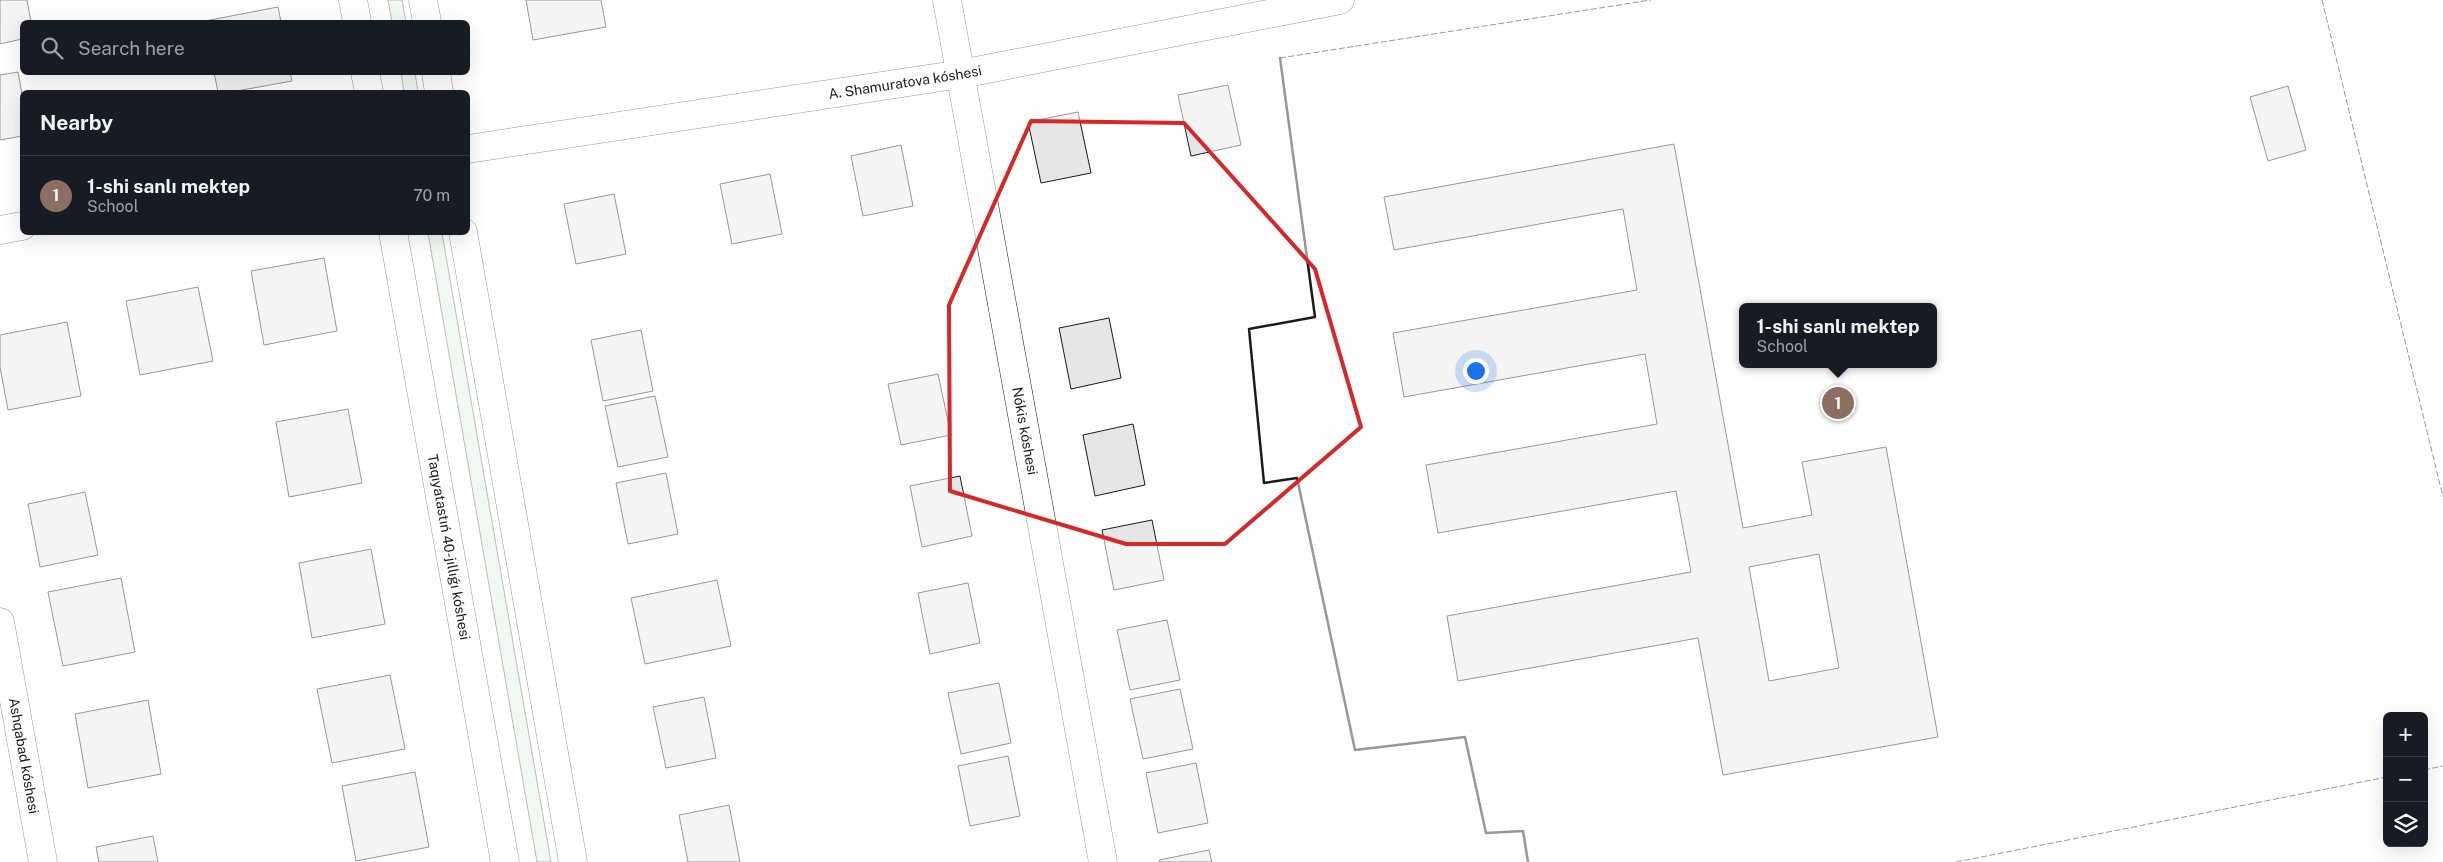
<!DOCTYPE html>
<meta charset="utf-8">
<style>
body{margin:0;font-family:"Public Sans",sans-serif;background:#242831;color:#f1f3f6}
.controls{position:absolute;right:15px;bottom:15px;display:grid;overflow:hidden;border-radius:8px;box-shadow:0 5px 20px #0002}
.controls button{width:45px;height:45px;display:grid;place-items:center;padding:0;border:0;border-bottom:1px solid #363941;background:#171b24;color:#f1f3f6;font:25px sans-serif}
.you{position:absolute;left:1475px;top:370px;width:18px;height:18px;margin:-12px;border:4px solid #fff;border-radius:50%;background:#1a73e8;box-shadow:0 0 0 8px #1a73e833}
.badge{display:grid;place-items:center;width:32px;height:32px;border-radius:50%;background:#c62828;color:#fff;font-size:16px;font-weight:700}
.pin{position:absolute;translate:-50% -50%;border:2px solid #fff;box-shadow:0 1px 5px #0006}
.popup{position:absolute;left:1739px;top:303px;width:198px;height:65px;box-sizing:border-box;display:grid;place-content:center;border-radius:8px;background:#171b24;filter:drop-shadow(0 1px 4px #0005);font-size:16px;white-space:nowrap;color:#9ea1a6}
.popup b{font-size:19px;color:#f1f3f6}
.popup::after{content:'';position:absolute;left:50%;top:100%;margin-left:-10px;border:10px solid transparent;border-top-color:#171b24}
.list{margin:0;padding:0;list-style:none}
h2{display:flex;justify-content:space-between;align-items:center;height:65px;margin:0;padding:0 20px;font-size:21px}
h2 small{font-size:16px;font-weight:400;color:#9ea1a6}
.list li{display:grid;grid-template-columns:32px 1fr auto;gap:15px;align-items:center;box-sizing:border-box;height:80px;padding:0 20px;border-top:1px solid #363941}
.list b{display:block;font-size:19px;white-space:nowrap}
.list p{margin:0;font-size:16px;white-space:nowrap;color:#9ea1a6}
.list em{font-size:16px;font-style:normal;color:#9ea1a6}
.icon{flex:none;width:28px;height:28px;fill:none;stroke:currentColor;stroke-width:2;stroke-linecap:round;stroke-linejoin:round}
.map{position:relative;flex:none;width:2443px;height:862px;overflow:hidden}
.search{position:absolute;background:#171b24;box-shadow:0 5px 20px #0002;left:20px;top:20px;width:450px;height:55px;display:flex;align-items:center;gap:12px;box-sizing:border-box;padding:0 18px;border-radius:8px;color:#9ea1a6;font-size:19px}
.panel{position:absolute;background:#171b24;box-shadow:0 5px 20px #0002;left:20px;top:90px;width:450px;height:145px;border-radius:8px}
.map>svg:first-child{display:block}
.green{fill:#e0efe3;stroke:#6a6a6a}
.building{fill:#e6e6e6;stroke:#1a1a1a;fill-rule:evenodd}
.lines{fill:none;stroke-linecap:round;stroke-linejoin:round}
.street-casing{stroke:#1a1a1a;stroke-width:29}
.primary-casing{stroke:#1a1a1a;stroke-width:29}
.street{stroke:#fff;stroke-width:28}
.primary{stroke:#fff;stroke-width:28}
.fence{stroke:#1a1a1a;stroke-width:1;stroke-dasharray:6 2.5;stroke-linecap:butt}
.wall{stroke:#1a1a1a;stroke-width:2.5}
.marked{fill:none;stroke:#d62828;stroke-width:4;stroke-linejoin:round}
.labels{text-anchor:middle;stroke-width:4;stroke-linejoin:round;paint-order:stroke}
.street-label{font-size:14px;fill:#1a1a1a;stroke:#fff}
</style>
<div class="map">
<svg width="2443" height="862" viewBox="0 0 2443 862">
<rect width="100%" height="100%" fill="#fff"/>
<g class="green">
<path d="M388,0H402L406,22H392Z"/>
<path d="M401,73H415L418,92H404Z"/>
<path d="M428,233H442L551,862H537Z"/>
</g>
<g class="building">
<path d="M0,0H27L31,22H22V39L0,44Z"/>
<path d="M526,0H601L606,27L533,40Z"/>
<path d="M278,7L281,22H205V21Z"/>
<path d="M18,72L22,94V136L0,140V75Z"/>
<path d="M214,72H290L292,81L231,92H218Z"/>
<path d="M1228,85L1241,145L1191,156L1178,95Z"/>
<path d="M2288,86L2306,150L2268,161L2250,97Z"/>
<path d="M1078,112L1091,173L1041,183L1028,122Z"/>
<path d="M1674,144L1743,528L1812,515L1802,462L1886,447L1938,737L1723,775L1698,638L1458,681L1447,616L1691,572L1676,491L1438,533L1426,465L1657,424L1645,354L1404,397L1393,333L1637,290L1623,209L1394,250L1384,197ZM1819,554L1839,668L1769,681L1749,567Z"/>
<path d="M901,145L913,206L863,216L851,156Z"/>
<path d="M770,174L782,234L732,244L720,184Z"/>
<path d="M614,194L626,254L576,264L564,204Z"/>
<path d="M324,258L337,331L264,345L251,271Z"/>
<path d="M198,287L213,361L140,375L126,301Z"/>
<path d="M1109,318L1121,378L1071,389L1059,328Z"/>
<path d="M67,322L81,396L8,410L0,367V335Z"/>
<path d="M641,330L653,391L603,401L591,340Z"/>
<path d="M938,374L951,435L901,445L888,384Z"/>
<path d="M655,396L668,457L618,467L605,406Z"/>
<path d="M348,409L362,483L289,497L276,422Z"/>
<path d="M1133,424L1145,485L1095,496L1083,435Z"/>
<path d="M666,473L678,534L628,544L616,483Z"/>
<path d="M960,476L972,536L922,547L910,486Z"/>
<path d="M85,492L98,555L40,567L28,504Z"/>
<path d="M1152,520L1164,580L1114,590L1102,530Z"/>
<path d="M371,549L385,624L312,638L299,563Z"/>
<path d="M121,578L135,652L63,666L48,592Z"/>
<path d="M717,580L731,646L645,664L631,598Z"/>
<path d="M968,583L980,643L930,654L918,593Z"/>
<path d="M1167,620L1180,680L1130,690L1117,630Z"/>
<path d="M390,675L405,749L332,763L317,689Z"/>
<path d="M999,683L1011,743L961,754L948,693Z"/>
<path d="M1180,689L1193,749L1143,759L1130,699Z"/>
<path d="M704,697L716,758L666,768L653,707Z"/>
<path d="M148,700L161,774L88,788L75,714Z"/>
<path d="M1008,756L1020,816L970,826L958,766Z"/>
<path d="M1196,763L1208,823L1158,833L1146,773Z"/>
<path d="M415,772L429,847L356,861L342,786Z"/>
<path d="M729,805L740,862H688L679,815Z"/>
<path d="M153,836L158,862H99L96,847Z"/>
<path d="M1209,850L1212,862H1160L1159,860Z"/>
</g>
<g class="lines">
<g class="street-casing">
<g id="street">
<path id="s1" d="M947,0L1103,862"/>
<path id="s2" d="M468,149L961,74L1340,0"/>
<path d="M0,230L22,226"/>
<path id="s3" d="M0,622L43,862"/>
</g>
</g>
<g class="primary-casing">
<g id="primary">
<path d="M353,0L357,22"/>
<path d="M423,0L427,22"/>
<path d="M365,72L369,92"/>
<path d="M436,72L439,92"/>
<path id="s4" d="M393,232L505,862"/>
<path d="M463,232L573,862"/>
</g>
</g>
<use href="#street" class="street"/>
<use href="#primary" class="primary"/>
<g class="fence">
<path d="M2322,0L2443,497"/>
<path d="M1280,58L1651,0"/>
<path d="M2424,770L2443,766"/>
<path d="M1956,862L2387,777"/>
</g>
<path class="wall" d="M1280,58L1315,317L1249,329L1264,483L1297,478L1355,750L1465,737L1486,833L1523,831L1528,862"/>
</g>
<path d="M0 0H2443V862H0ZM1031,121L1184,123L1315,269L1361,427L1225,544H1126L950,491L949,305Z" fill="#fff" fill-opacity=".55" fill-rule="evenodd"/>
<path class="marked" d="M1031,121L1184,123L1315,269L1361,427L1225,544H1126L950,491L949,305Z"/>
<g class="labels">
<g class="street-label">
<text dy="5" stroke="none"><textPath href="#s2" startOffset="442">A. Shamuratova kóshesi</textPath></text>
<text dy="5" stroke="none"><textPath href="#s1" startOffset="438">Nókis kóshesi</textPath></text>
<text dy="5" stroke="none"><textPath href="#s4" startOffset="320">Taqıyatastıń 40-jıllıǵı kóshesi</textPath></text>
<text dy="5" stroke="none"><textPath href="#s3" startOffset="136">Ashqabad kóshesi</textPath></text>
</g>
</g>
</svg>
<div class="controls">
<button>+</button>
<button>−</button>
<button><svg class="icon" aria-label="layers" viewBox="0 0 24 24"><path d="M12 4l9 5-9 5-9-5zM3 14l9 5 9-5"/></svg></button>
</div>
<div class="you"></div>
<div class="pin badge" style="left:1838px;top:403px;background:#8d6e63">1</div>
<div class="popup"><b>1-shi sanlı mektep</b>School</div>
<div class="search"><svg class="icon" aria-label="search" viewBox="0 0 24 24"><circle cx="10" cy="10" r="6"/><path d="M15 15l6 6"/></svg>Search here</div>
<section class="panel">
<h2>Nearby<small></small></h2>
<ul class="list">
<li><span class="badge" style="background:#8d6e63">1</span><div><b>1-shi sanlı mektep</b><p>School</p></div><em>70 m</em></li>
</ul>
</section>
</div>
